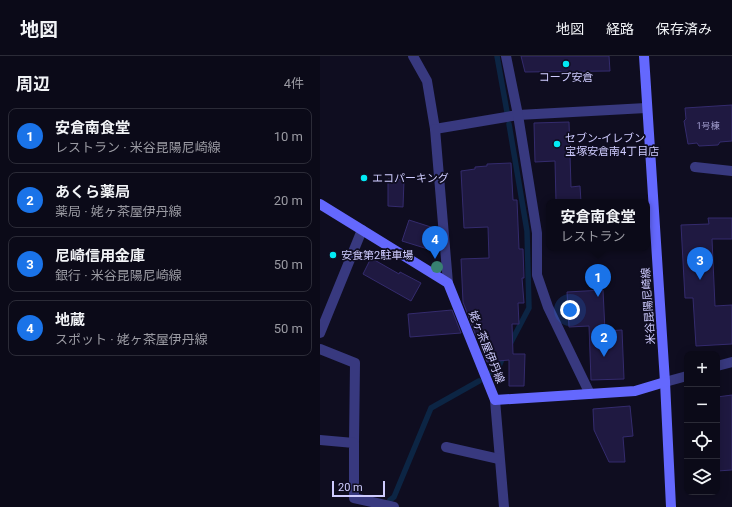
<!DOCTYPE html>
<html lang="ja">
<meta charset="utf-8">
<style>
body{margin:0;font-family:Roboto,"Noto Sans JP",sans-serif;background:#141321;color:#f1f3f6}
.controls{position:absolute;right:12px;bottom:12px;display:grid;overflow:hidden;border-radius:8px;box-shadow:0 2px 10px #0003}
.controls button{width:36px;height:36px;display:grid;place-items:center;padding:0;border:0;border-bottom:1px solid #2b2b37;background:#0b0a18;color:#f1f3f6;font:20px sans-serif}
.scale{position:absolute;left:12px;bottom:10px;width:53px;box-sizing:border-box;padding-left:4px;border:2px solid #cfccff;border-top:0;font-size:11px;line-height:14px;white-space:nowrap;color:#cfccff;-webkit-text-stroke:3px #0f0d20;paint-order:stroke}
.you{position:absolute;left:250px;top:254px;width:14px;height:14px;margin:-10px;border:3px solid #fff;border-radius:50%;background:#1a73e8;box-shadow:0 0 0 6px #1a73e833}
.badge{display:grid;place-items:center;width:26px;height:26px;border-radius:50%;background:#1a73e8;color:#fff;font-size:13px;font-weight:700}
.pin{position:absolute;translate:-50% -33px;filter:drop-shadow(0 1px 2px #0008)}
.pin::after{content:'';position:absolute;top:21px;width:14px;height:12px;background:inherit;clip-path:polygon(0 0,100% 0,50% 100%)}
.popup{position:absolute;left:226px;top:143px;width:104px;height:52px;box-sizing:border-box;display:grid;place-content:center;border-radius:8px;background:#0b0a18;filter:drop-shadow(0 1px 3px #0005);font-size:13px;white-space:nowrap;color:#9a9aa2}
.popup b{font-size:15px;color:#f1f3f6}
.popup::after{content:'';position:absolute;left:50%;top:100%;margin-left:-8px;border:8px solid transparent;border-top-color:#0b0a18}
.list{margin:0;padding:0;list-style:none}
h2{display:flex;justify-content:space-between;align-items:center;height:52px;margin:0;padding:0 16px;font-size:17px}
h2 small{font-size:13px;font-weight:400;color:#9a9aa2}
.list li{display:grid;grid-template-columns:26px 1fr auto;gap:12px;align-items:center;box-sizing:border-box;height:56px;margin:0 8px 8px;padding:0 8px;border:1px solid #2b2b37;border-radius:8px}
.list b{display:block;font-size:15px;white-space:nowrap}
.list p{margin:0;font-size:13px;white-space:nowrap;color:#9a9aa2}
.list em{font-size:13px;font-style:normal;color:#9a9aa2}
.icon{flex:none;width:22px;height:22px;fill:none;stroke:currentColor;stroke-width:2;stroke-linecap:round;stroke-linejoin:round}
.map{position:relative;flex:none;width:412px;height:451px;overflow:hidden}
header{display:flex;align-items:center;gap:24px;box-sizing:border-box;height:56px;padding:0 20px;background:#0b0a18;border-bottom:1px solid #2b2b37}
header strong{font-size:19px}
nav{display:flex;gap:22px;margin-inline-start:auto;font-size:14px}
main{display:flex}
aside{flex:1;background:#0b0a18}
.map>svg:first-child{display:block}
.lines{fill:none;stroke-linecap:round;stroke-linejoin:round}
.stream{stroke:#0c2544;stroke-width:5.5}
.building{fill:#1f1941;stroke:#342b6d}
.lane{stroke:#38397f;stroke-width:10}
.street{stroke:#38397f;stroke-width:10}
.secondary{stroke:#6468fe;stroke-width:10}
.tree{fill:#388072}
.poi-dot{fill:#02eaf5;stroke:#0f0d20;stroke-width:1.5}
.labels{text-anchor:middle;stroke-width:3.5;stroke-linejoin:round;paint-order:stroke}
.number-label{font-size:9px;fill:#a39fd0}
.poi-label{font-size:11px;fill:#cfccff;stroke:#0f0d20;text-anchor:start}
.street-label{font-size:11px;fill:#cfccff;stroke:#0f0d20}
</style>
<header>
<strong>地図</strong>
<nav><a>地図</a><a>経路</a><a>保存済み</a></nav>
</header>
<main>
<aside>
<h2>周辺<small>4件</small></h2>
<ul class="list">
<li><span class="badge">1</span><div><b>安倉南食堂</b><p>レストラン · 米谷昆陽尼崎線</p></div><em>10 m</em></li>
<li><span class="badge">2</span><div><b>あくら薬局</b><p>薬局 · 姥ヶ茶屋伊丹線</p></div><em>20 m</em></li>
<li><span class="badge">3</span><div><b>尼崎信用金庫</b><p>銀行 · 米谷昆陽尼崎線</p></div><em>50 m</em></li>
<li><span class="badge">4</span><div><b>地蔵</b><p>スポット · 姥ヶ茶屋伊丹線</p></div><em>50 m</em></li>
</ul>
</aside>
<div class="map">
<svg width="412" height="451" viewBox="0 0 412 451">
<rect width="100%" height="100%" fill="#0f0d20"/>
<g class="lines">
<g class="stream">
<path d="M177,0L187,56"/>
<path d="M189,68L207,175L209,252L189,290"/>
<path d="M171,316L178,312L184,299"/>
<path d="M70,444L74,441L111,352L159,325"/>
</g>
</g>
<g class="building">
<path d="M201,0H289L290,15L205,16Z"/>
<path d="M412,49V85L400,86L398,89L379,90L377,87L368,88L364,65L366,63L365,52Z"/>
<path d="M249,66L251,131L260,130L261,146H236L235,105L215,106L214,67Z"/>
<path d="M191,107L193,144H197L199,193H203L204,222H202L204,247H198L199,268H192L193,298H205L204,330H189V304L167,306L161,291L159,280H156L143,246L141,203L169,202L168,171L144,172L141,115L155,113V111L167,110V108Z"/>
<path d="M68,123L84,124L83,151L68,150Z"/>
<path d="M388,162H412V183H392L395,250L412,249V288L376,290L373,242H365L361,169L389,168Z"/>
<path d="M89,164L114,172L108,193L82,185Z"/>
<path d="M51,202L79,218L80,216L101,227L91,245L43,218Z"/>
<path d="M283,234L285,275L302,274L304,323L271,324L269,270L249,271L247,236Z"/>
<path d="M132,254L141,277L90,281L88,258Z"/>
<path d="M412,339V414L397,415V341Z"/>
<path d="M310,350L313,380L303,381L305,406H289L274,374L273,353Z"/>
</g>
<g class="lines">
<path class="lane" d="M375,111L412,115"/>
<g class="street">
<path d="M93,0L107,25L115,73L198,59L326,52"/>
<path d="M186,0L198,59L217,177V219L228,251L270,338"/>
<path d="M115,73L128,227"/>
<path d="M0,277L42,174"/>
<path d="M0,293L35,307L34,387"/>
<path d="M397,310L412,306"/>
<path d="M345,326L367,320"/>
<path d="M175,344L184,451"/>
<path d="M0,384L34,387V442L74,451"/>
<path d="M126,391L179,403"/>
</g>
<g class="secondary">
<path d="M324,0L345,326L351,451"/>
<path d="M0,148L128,227L175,344L315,335L345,326"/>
</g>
</g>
<circle class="tree" cx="117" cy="211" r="6"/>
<g class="poi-dot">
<circle cx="246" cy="8" r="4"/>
<circle cx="237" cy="88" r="4"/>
<circle cx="44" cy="122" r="4"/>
<circle cx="13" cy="199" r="4"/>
</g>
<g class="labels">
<g class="number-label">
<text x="388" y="73">1号棟</text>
</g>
<g class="poi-label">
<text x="246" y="25" text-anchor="middle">コープ安倉</text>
<text x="245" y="86">セブン-イレブン<tspan x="245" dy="13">宝塚安倉南4丁目店</tspan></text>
<text x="52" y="126">エコパーキング</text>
<text x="21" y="203">安食第2駐車場</text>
</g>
<g class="street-label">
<text transform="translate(328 250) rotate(-94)" y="4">米谷昆陽尼崎線</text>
<text transform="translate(167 291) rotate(68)" y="4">姥ヶ茶屋伊丹線</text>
</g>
</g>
</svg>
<div class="controls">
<button>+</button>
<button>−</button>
<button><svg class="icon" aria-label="locate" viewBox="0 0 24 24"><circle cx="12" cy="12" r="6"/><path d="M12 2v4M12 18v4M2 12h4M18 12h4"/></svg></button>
<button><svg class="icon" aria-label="layers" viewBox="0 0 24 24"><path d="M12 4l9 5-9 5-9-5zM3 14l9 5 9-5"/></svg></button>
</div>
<div class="scale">20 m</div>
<div class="you"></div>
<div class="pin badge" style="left:278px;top:241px">1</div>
<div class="popup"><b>安倉南食堂</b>レストラン</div>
<div class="pin badge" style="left:284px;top:301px">2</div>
<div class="pin badge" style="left:380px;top:224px">3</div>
<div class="pin badge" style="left:115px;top:203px">4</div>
</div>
</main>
